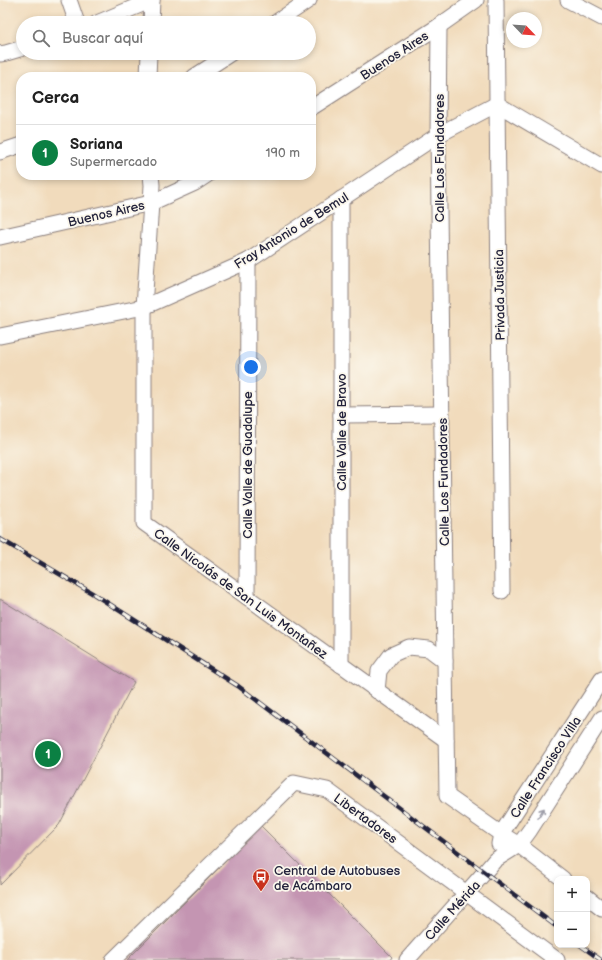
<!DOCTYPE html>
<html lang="es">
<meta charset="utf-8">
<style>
body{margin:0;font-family:"Balsamiq Sans",sans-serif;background:#f6f6f6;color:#222}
.controls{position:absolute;right:12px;bottom:12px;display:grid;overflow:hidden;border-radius:8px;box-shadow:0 2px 6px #0003}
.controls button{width:36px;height:36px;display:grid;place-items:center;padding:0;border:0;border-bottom:1px solid #e0e0e0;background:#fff;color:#222;font:20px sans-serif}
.compass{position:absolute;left:506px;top:12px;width:36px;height:36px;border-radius:50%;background:#fff;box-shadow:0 2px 6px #0003;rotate:115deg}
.you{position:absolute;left:251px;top:367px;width:14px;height:14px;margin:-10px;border:3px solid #fff;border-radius:50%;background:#1a73e8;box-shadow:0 0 0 6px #1a73e833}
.badge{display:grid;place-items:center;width:26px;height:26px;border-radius:50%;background:#0b8043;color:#fff;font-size:13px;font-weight:700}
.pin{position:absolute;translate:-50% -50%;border:2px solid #fff;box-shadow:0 1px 4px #0006}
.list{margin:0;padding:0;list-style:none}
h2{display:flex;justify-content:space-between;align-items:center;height:52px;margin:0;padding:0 16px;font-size:17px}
h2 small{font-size:13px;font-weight:400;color:#767676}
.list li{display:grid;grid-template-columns:26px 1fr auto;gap:12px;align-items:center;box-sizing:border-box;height:56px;padding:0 16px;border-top:1px solid #e0e0e0}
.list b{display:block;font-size:15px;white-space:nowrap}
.list p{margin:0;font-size:13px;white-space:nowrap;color:#767676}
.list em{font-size:13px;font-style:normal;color:#767676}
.icon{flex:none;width:22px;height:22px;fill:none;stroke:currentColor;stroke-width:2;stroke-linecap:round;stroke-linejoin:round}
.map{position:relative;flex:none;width:602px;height:960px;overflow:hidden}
.search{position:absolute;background:#fff;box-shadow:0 2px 6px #0003;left:16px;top:16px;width:300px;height:44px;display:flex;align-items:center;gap:10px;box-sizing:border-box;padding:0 14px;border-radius:22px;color:#767676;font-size:15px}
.panel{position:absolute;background:#fff;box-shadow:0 2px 6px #0003;left:16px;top:72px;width:300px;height:108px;border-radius:16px}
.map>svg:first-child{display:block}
.building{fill:#c495b2}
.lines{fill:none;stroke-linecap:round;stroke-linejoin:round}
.minor-casing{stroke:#8a7e7c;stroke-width:17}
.minor{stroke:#fff;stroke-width:15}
.rail-casing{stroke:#22223b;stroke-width:4.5}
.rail{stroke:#fbf7ec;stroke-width:3;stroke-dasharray:9;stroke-linecap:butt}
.oneway{stroke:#9c9ca7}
.labels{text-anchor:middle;stroke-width:3.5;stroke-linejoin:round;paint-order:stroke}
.street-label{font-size:13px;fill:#22223b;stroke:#fbf7ec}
.poi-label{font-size:13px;fill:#22223b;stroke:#fbf7ec;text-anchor:start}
</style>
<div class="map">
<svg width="602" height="960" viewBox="0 0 602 960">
<rect width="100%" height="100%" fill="#fbf7ec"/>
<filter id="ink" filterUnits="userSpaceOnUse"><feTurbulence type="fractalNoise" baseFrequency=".025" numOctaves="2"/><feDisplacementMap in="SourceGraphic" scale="8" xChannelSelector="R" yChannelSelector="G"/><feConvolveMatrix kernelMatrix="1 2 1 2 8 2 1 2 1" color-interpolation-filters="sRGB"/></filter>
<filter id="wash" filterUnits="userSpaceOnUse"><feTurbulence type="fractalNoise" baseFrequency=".012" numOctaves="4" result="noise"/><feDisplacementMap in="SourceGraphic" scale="16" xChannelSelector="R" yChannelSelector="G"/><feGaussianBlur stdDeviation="0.9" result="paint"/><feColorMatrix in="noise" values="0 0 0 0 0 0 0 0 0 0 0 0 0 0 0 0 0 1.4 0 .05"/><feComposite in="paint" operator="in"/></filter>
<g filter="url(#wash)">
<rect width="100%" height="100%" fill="#f1dbbc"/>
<g id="blocks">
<g class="building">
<path d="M0,599L134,682L59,825L0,885Z"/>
<path d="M261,826L392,957L390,960H127Z"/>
</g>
</g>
</g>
<g filter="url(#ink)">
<use href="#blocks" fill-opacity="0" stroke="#8a7e7c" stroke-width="1"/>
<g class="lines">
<g class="minor-casing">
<g id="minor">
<path d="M69,0L77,23"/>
<path d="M496,0L502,591"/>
<path d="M568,0L602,18"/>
<path d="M97,23L152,0"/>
<path d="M151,23L152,0"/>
<path d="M275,23L309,0"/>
<path d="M439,26L438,135L445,661L447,796L501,834L519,845L563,879"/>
<path d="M0,54L6,53L23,48"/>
<path d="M148,77L149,53"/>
<path d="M194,77L231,53"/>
<path d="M497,104L602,166"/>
<path d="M311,108L439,26L476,0"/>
<path d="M0,152L21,145"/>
<path d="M151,175L152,185L151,203L144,307V523L446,740"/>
<path d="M0,237L151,203L195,183L207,175"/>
<path d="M0,336L144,307L248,261L438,135L497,104"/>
<path d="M341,415L442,414"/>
<path d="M247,597L248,261"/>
<path d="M341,665V199"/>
<path d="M377,691L379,671L391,655L409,647L429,649L445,661"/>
<path d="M499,844L501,834L602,679"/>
<path d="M587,897L602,909"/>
<path d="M113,960L294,783L327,790L557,960"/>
<path d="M407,960L484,873L495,860L519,845L530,830L602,718"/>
</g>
</g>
<use href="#minor" class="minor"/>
<g class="rail-casing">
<g id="rail">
<path d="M0,539L92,593L238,686L557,927"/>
<path d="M580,945L601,960"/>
</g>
</g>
<use href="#rail" class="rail"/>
</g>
<defs><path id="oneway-shaft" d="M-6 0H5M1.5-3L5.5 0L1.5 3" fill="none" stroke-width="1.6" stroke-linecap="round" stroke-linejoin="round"/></defs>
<use class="oneway" href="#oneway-shaft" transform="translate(541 813) rotate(-57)"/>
</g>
<defs>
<g id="bus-pin" transform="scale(0.9)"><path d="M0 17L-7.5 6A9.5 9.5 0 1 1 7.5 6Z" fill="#c8321e" stroke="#fbf7ec"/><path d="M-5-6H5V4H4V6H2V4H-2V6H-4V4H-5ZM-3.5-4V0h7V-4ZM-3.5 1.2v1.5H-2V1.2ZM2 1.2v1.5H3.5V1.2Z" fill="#fff"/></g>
</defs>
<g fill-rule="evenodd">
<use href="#bus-pin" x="261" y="877"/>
</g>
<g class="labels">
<g class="street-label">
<text transform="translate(394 55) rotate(-33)" y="5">Buenos Aires</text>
<text transform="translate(439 158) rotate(-90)" y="5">Calle Los Fundadores</text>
<text transform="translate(106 213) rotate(-13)" y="5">Buenos Aires</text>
<text transform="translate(291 230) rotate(-32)" y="5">Fray Antonio de Bemul</text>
<text transform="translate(499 295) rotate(-91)" y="5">Privada Justicia</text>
<text transform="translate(341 432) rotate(-90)" y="5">Calle Valle de Bravo</text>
<text transform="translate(247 465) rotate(-90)" y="5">Calle Valle de Guadalupe</text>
<text transform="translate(443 482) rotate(-91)" y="5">Calle Los Fundadores</text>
<text transform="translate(241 593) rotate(36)" y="5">Calle Nicolás de San Luis Montañez</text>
<text transform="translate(545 767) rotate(-57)" y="5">Calle Francisco Villa</text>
<text transform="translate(366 818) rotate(36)" y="5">Libertadores</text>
<text transform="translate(452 910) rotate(-48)" y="5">Calle Mérida</text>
</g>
<g class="poi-label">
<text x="274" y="875">Central de Autobuses<tspan x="274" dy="15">de Acámbaro</tspan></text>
</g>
</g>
</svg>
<div class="controls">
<button>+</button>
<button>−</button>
</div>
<svg class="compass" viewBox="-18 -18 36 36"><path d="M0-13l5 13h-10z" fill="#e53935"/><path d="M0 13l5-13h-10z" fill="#767676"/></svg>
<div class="you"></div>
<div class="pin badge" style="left:48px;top:754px">1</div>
<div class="search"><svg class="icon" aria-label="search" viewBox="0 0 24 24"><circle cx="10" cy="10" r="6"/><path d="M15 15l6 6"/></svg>Buscar aquí</div>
<section class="panel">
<h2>Cerca<small></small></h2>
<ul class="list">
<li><span class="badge">1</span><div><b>Soriana</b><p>Supermercado</p></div><em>190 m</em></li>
</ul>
</section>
</div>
